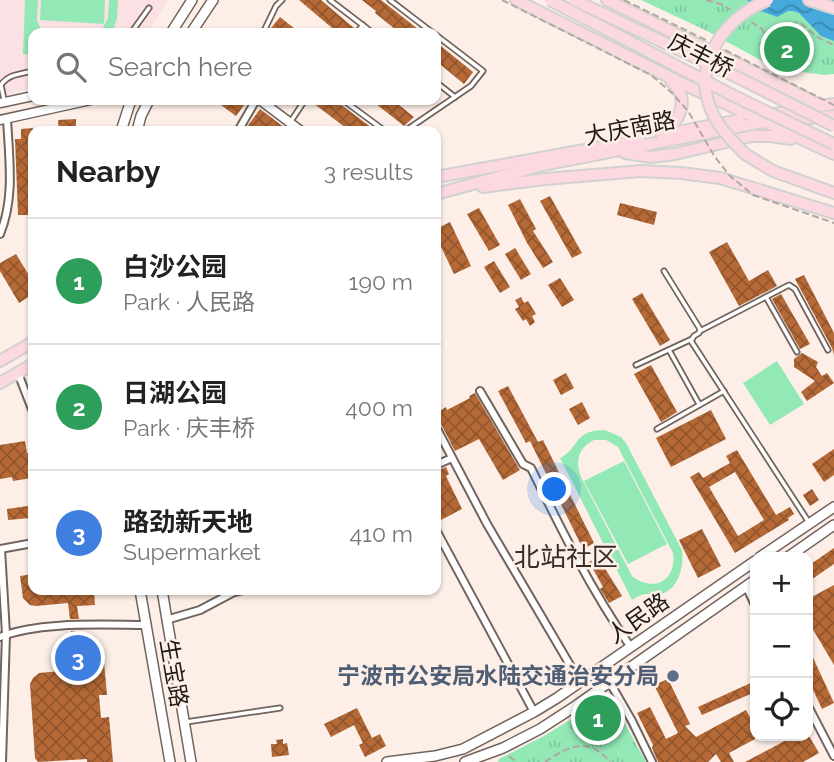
<!DOCTYPE html>
<meta charset="utf-8">
<style>
body{margin:0;font-family:Raleway,"Noto Sans SC",sans-serif;background:#f2f2f2;color:#222}
.controls{position:absolute;right:21px;bottom:21px;display:grid;overflow:hidden;border-radius:14px;box-shadow:0 2px 5px #0004}
.controls button{width:63px;height:63px;display:grid;place-items:center;padding:0;border:0;border-bottom:2px solid #e0e0e0;background:#fff;color:#222;font:35px sans-serif}
.you{position:absolute;left:555px;top:490px;width:24px;height:24px;margin:-18px;border:5px solid #fff;border-radius:50%;background:#1a73e8;box-shadow:0 0 0 10px #1a73e833}
.badge{display:grid;place-items:center;width:46px;height:46px;border-radius:50%;background:#95591a;color:#fff;font-size:23px;font-weight:700}
.pin{position:absolute;translate:-50% -50%;border:4px solid #fff;box-shadow:0 2px 7px #0006}
.list{margin:0;padding:0;list-style:none}
h2{display:flex;justify-content:space-between;align-items:center;height:91px;margin:0;padding:0 28px;font-size:30px}
h2 small{font-size:23px;font-weight:400;color:#767676}
.list li{display:grid;grid-template-columns:46px 1fr auto;gap:21px;align-items:center;box-sizing:border-box;height:126px;padding:0 28px;border-top:2px solid #e0e0e0}
.list b{display:block;font-size:26px;white-space:nowrap}
.list p{margin:0;font-size:23px;white-space:nowrap;color:#767676}
.list em{font-size:23px;font-style:normal;color:#767676}
.icon{flex:none;width:38px;height:38px;fill:none;stroke:currentColor;stroke-width:2;stroke-linecap:round;stroke-linejoin:round}
.map{position:relative;flex:none;width:834px;height:762px;overflow:hidden}
.search{position:absolute;background:#fff;box-shadow:0 2px 5px #0004;left:28px;top:28px;width:413px;height:77px;display:flex;align-items:center;gap:18px;box-sizing:border-box;padding:0 24px;border-radius:14px;color:#767676;font-size:26px}
.panel{position:absolute;background:#fff;box-shadow:0 2px 5px #0004;left:28px;top:126px;width:413px;height:469px;border-radius:14px}
.map>svg:first-child{display:block}
.education{fill:#fce1e4}
.grass{fill:#93e9b6;fill-rule:evenodd}
.park{fill:url(#park-tufts)}
.water{fill:url(#water-waves)}
.building{fill:url(#building-cross-hatch);fill-rule:evenodd}
.lines{fill:none;stroke-linecap:round;stroke-linejoin:round}
.service-casing{stroke:#70645d;stroke-width:7}
.minor-casing{stroke:#70645d;stroke-width:10}
.tertiary-casing{stroke:#70645d;stroke-width:11}
.secondary-casing{stroke:#70645d;stroke-width:12}
.primary-casing{stroke:#d2d1d1;stroke-width:14}
.path{stroke:#b2a7a1;stroke-width:2;stroke-dasharray:7 3.5;stroke-linecap:butt}
.service{stroke:#fff;stroke-width:3.5}
.minor{stroke:#fff;stroke-width:6}
.tertiary{stroke:#fff;stroke-width:8}
.secondary{stroke:#fff;stroke-width:9}
.primary{stroke:#fcd9e0;stroke-width:10}
.primary-bridge-casing{stroke:#d2d1d1;stroke-width:14;stroke-linecap:butt}
.path-bridge{stroke:#b2a7a1;stroke-width:2;stroke-dasharray:7 3.5;stroke-linecap:butt}
.primary-bridge{stroke:#fcd9e0;stroke-width:10}
.service-dot{fill:#5c6f8a;stroke:#fdefe7;stroke-width:2.5}
.labels{text-anchor:middle;stroke-width:5;stroke-linejoin:round;paint-order:stroke}
.street-label{font-size:23px;fill:#1e1a17;stroke:#fdefe7}
.service-label{font-size:23px;font-weight:bold;fill:#4e5e75;stroke:#fdefe7;text-anchor:end}
.quarter-label{font-size:26px;fill:#372d27;stroke:#fdefe7}
</style>
<div class="map">
<svg width="834" height="762" viewBox="0 0 834 762">
<defs>
<pattern id="park-tufts" width="24" height="20" patternUnits="userSpaceOnUse" patternTransform="scale(1.75)"><rect width="24" height="20" fill="#93e9b6"/><path d="M3 7l-1-3M5 7V3M7 7l1-3M15 17l-1-3M17 17v-4M19 17l1-3" fill="none" stroke="#7ec79c"/></pattern>
<pattern id="water-waves" width="16" height="10" patternUnits="userSpaceOnUse" patternTransform="scale(1.75)"><rect width="16" height="10" fill="#46a8db"/><path d="M0 5q4-4 8 0t8 0" fill="none" stroke="#3a88b1"/></pattern>
<pattern id="building-cross-hatch" width="8" height="8" patternUnits="userSpaceOnUse" patternTransform="scale(1.75)"><rect width="8" height="8" fill="#b56936"/><path d="M0 0l8 8M0 8l8-8" fill="none" stroke="#93562d"/></pattern>
</defs>
<rect width="100%" height="100%" fill="#fdefe7"/>
<path class="education" d="M0,0H168L147,33H33V88L0,97Z"/>
<g class="grass">
<path d="M25,0H38L37,21L43,33H33V55L23,54Z"/>
<path d="M41,0H105L104,24L40,20Z"/>
<path d="M109,0H118L117,19L112,33H100L108,18Z"/>
<path d="M777,361L804,404L770,425L743,383Z"/>
<path d="M605,430L621,437L626,443L682,550C684,565 680,586 664,593C658,595 653,594 647,594C641,594 637,597 632,600L560,458C580,448 573,430 605,430ZM594,440H606L618,447L673,553C677,581 653,593 632,576L581,477C575,461 578,448 594,440Z"/>
<path d="M624,461L667,544L628,564L584,481Z"/>
</g>
<g class="park">
<path d="M641,0H834V74L824,75L775,68L707,31Z"/>
<path d="M606,698L612,700L646,762H498L499,759L544,736Z"/>
</g>
<path class="water" d="M747,0H834V41L821,36L799,13L793,11H788L777,17L759,10Z"/>
<g class="building">
<path d="M299,0H321L354,28L352,33H338Z"/>
<path d="M362,0H381L423,33H400L375,13L376,11Z"/>
<path d="M280,17L300,33H277L271,28Z"/>
<path d="M436,42L473,72L464,84L436,61Z"/>
<path d="M214,100H248L236,116Z"/>
<path d="M309,100H335L376,131H350Z"/>
<path d="M371,100H393L414,117L404,126Z"/>
<path d="M260,109L289,131H244Z"/>
<path d="M76,119V131H59L58,120Z"/>
<path d="M33,128V215H18L15,139H21V129Z"/>
<path d="M550,196L582,253L572,258L540,201Z"/>
<path d="M520,199L536,229L533,231L553,262L543,268L527,243L508,205Z"/>
<path d="M620,203L657,212L654,225L617,215Z"/>
<path d="M479,208L500,245L489,251L467,214Z"/>
<path d="M450,222L471,266L454,274L436,236V229Z"/>
<path d="M727,242L749,281L768,270L777,286L739,306L709,252Z"/>
<path d="M515,248L531,274L521,280L505,254Z"/>
<path d="M16,254L30,277L33,275V294L19,303L0,271V263Z"/>
<path d="M494,261L510,287L500,293L484,267Z"/>
<path d="M804,275L834,333V355L832,348L795,279Z"/>
<path d="M560,278L574,300L562,307L548,285Z"/>
<path d="M642,293L670,340L660,346L632,299Z"/>
<path d="M781,294L810,344L800,349L772,299Z"/>
<path d="M521,297L524,303L528,301L536,314L532,316L535,322L530,326L526,319L523,321L515,309L519,307L515,300Z"/>
<path d="M802,353L818,362L816,367L822,376L827,373L834,383L807,401L801,392L815,381L794,367V359Z"/>
<path d="M651,365L677,412L661,422L634,374Z"/>
<path d="M566,373L574,388L561,395L553,380Z"/>
<path d="M508,386L538,442L543,440L594,543L583,549L530,441L526,443L498,391Z"/>
<path d="M475,393L520,470L503,480L479,439L455,451L441,424L436,421V413L446,407L447,410L470,398L469,396Z"/>
<path d="M582,402L590,418L578,425L569,409Z"/>
<path d="M711,410L726,439L671,467L656,438Z"/>
<path d="M25,441L27,453H29L31,478L13,481L12,477L0,479V445Z"/>
<path d="M834,449V475L824,482L812,464Z"/>
<path d="M737,450L776,515L790,507L794,514L788,518L789,520L735,553L690,477L699,472L703,478L730,463L726,456ZM735,472L764,520L738,536L709,487Z"/>
<path d="M446,467L449,474L446,476L462,509L439,521L436,514V471Z"/>
<path d="M812,489L819,500L810,506L803,495Z"/>
<path d="M28,506L30,518L8,520L7,509Z"/>
<path d="M702,529L721,566L698,578L679,540Z"/>
<path d="M834,548V564L808,582V566Z"/>
<path d="M598,557L622,596L609,603L600,589L603,587L589,562Z"/>
<path d="M33,574V590H94L95,605L77,606L79,619H70L68,603L36,606L30,605L23,598L20,576Z"/>
<path d="M834,585V665L808,621V599Z"/>
<path d="M71,631H80L82,653L103,651L107,695H99L101,718L109,717L113,762H87V759L38,762L35,758L30,684L33,678L39,673L61,671V669L76,667Z"/>
<path d="M808,647L834,703L822,709L808,679Z"/>
<path d="M668,679L690,724L685,726L696,737L746,710L755,726V739L729,753L734,762H721L716,754L708,762H658L652,748L653,745L637,713L650,707L666,739L678,733L654,685Z"/>
<path d="M755,681V692L702,715L698,707Z"/>
<path d="M357,708L372,738L380,734L386,746L365,757L359,745L363,743L354,725L331,737L324,724Z"/>
<path d="M794,736H809L819,753L803,762H745Z"/>
<path d="M283,739V744L287,743L289,755L272,757L271,744H277L276,740Z"/>
</g>
<g class="lines">
<g class="service-casing">
<g id="service">
<path d="M330,0L373,33"/>
<path d="M390,0L433,33"/>
<path d="M131,33L149,8"/>
<path d="M263,33L276,6L282,0"/>
<path d="M356,33L363,25"/>
<path d="M436,82L455,97"/>
<path d="M4,100L1,85C8,74 21,74 33,71"/>
<path d="M343,100L385,131"/>
<path d="M291,121L305,100"/>
<path d="M405,131L471,86L483,71L436,35"/>
<path d="M664,271L700,329L699,333L694,336L691,341L808,521"/>
<path d="M766,297L797,352"/>
<path d="M700,331L789,285L795,289L828,350"/>
<path d="M669,350L699,404"/>
<path d="M636,365L692,339"/>
<path d="M657,429L724,391"/>
<path d="M186,722L280,708"/>
</g>
</g>
<g class="minor-casing">
<g id="minor">
<path d="M238,131L256,100"/>
<path d="M0,234C15,198 9,158 7,119"/>
<path d="M18,373L33,412"/>
<path d="M480,391L523,464L531,468C561,529 591,590 630,646"/>
<path d="M436,427L487,524L580,682"/>
<path d="M436,465L452,458"/>
<path d="M436,530L534,712"/>
<path d="M0,549L33,543"/>
<path d="M1,549L6,634L2,762"/>
<path d="M746,586L755,605"/>
<path d="M166,620L200,610L234,592L243,590"/>
<path d="M0,637C39,621 104,625 147,625"/>
<path d="M609,681L632,721L652,762"/>
<path d="M808,706L834,756"/>
</g>
</g>
<g class="tertiary-casing">
<g id="tertiary">
<path d="M260,100L301,131"/>
<path d="M0,103L33,96"/>
<path d="M0,120L91,100"/>
</g>
</g>
<g class="secondary-casing">
<g id="secondary">
<path d="M171,33L192,0"/>
<path d="M191,33L213,0"/>
<path d="M121,131L131,100"/>
<path d="M137,131L141,116L149,100"/>
<path d="M760,557L834,507"/>
<path d="M788,557L834,525"/>
<path d="M140,590L170,762"/>
<path d="M162,590L191,762"/>
<path d="M387,762L435,756L463,749L534,712L557,698L755,561"/>
<path d="M465,762L503,748L540,729L574,707L755,580"/>
</g>
</g>
<g class="primary-casing">
<g id="primary">
<path d="M516,0L679,82L834,154"/>
<path d="M607,0L822,106"/>
<path d="M809,0L834,8"/>
<path d="M769,115L834,104"/>
<path d="M662,134C674,127 685,110 681,95C679,89 675,85 671,81"/>
<path d="M662,135L739,120"/>
<path d="M625,153L651,157L675,154L752,136H770L791,139"/>
<path d="M745,154L773,171L834,193"/>
<path d="M436,177L640,140"/>
<path d="M483,187L545,179L641,171L681,173L720,178L834,213"/>
<path d="M436,194L543,165L764,122L834,116"/>
<path d="M0,361L33,342"/>
<path d="M0,383L33,364"/>
</g>
</g>
<g class="path">
<path d="M706,0L721,4L731,10"/>
<path d="M751,22L762,29L767,39L781,33L794,23L799,22L819,38L834,45"/>
<path d="M509,756L516,762"/>
<path d="M545,762C568,746 589,736 610,762"/>
</g>
<use href="#service" class="service"/>
<use href="#minor" class="minor"/>
<use href="#tertiary" class="tertiary"/>
<use href="#secondary" class="secondary"/>
<use href="#primary" class="primary"/>
<g class="primary-bridge-casing">
<g id="primary-bridge">
<path d="M550,0L734,96L834,144"/>
<path d="M574,0L745,81L834,126"/>
<path d="M745,154C731,140 717,126 710,107C693,61 726,17 768,0"/>
</g>
</g>
<g class="path-bridge">
<path d="M502,0L651,75L672,93L688,111L715,157L730,176L753,195L834,223"/>
<path d="M624,0L708,41"/>
<path d="M725,50L834,105"/>
</g>
<use href="#primary-bridge" class="primary-bridge"/>
</g>
<circle class="service-dot" cx="673" cy="676" r="7"/>
<g class="labels">
<g class="street-label">
<text transform="translate(701 55) rotate(27)" y="8">庆丰桥</text>
<text transform="translate(630 128) rotate(-11)" y="8">大庆南路</text>
<text transform="translate(638 618) rotate(-35)" y="8">人民路</text>
<text transform="translate(174 673) rotate(80)" y="8">生宝路</text>
</g>
<g class="service-label">
<text x="659" y="684">宁波市公安局水陆交通治安分局</text>
</g>
<g class="quarter-label">
<text x="566" y="566">北站社区</text>
</g>
</g>
</svg>
<div class="controls">
<button>+</button>
<button>−</button>
<button><svg class="icon" aria-label="locate" viewBox="0 0 24 24"><circle cx="12" cy="12" r="6"/><path d="M12 2v4M12 18v4M2 12h4M18 12h4"/></svg></button>
</div>
<div class="you"></div>
<div class="pin badge" style="left:598px;top:718px;background:#2e9e5b">1</div>
<div class="pin badge" style="left:787px;top:49px;background:#2e9e5b">2</div>
<div class="pin badge" style="left:78px;top:658px;background:#3f7fe0">3</div>
<div class="search"><svg class="icon" aria-label="search" viewBox="0 0 24 24"><circle cx="10" cy="10" r="6"/><path d="M15 15l6 6"/></svg>Search here</div>
<section class="panel">
<h2>Nearby<small>3 results</small></h2>
<ul class="list">
<li><span class="badge" style="background:#2e9e5b">1</span><div><b>白沙公园</b><p>Park · 人民路</p></div><em>190 m</em></li>
<li><span class="badge" style="background:#2e9e5b">2</span><div><b>日湖公园</b><p>Park · 庆丰桥</p></div><em>400 m</em></li>
<li><span class="badge" style="background:#3f7fe0">3</span><div><b>路劲新天地</b><p>Supermarket</p></div><em>410 m</em></li>
</ul>
</section>
</div>
